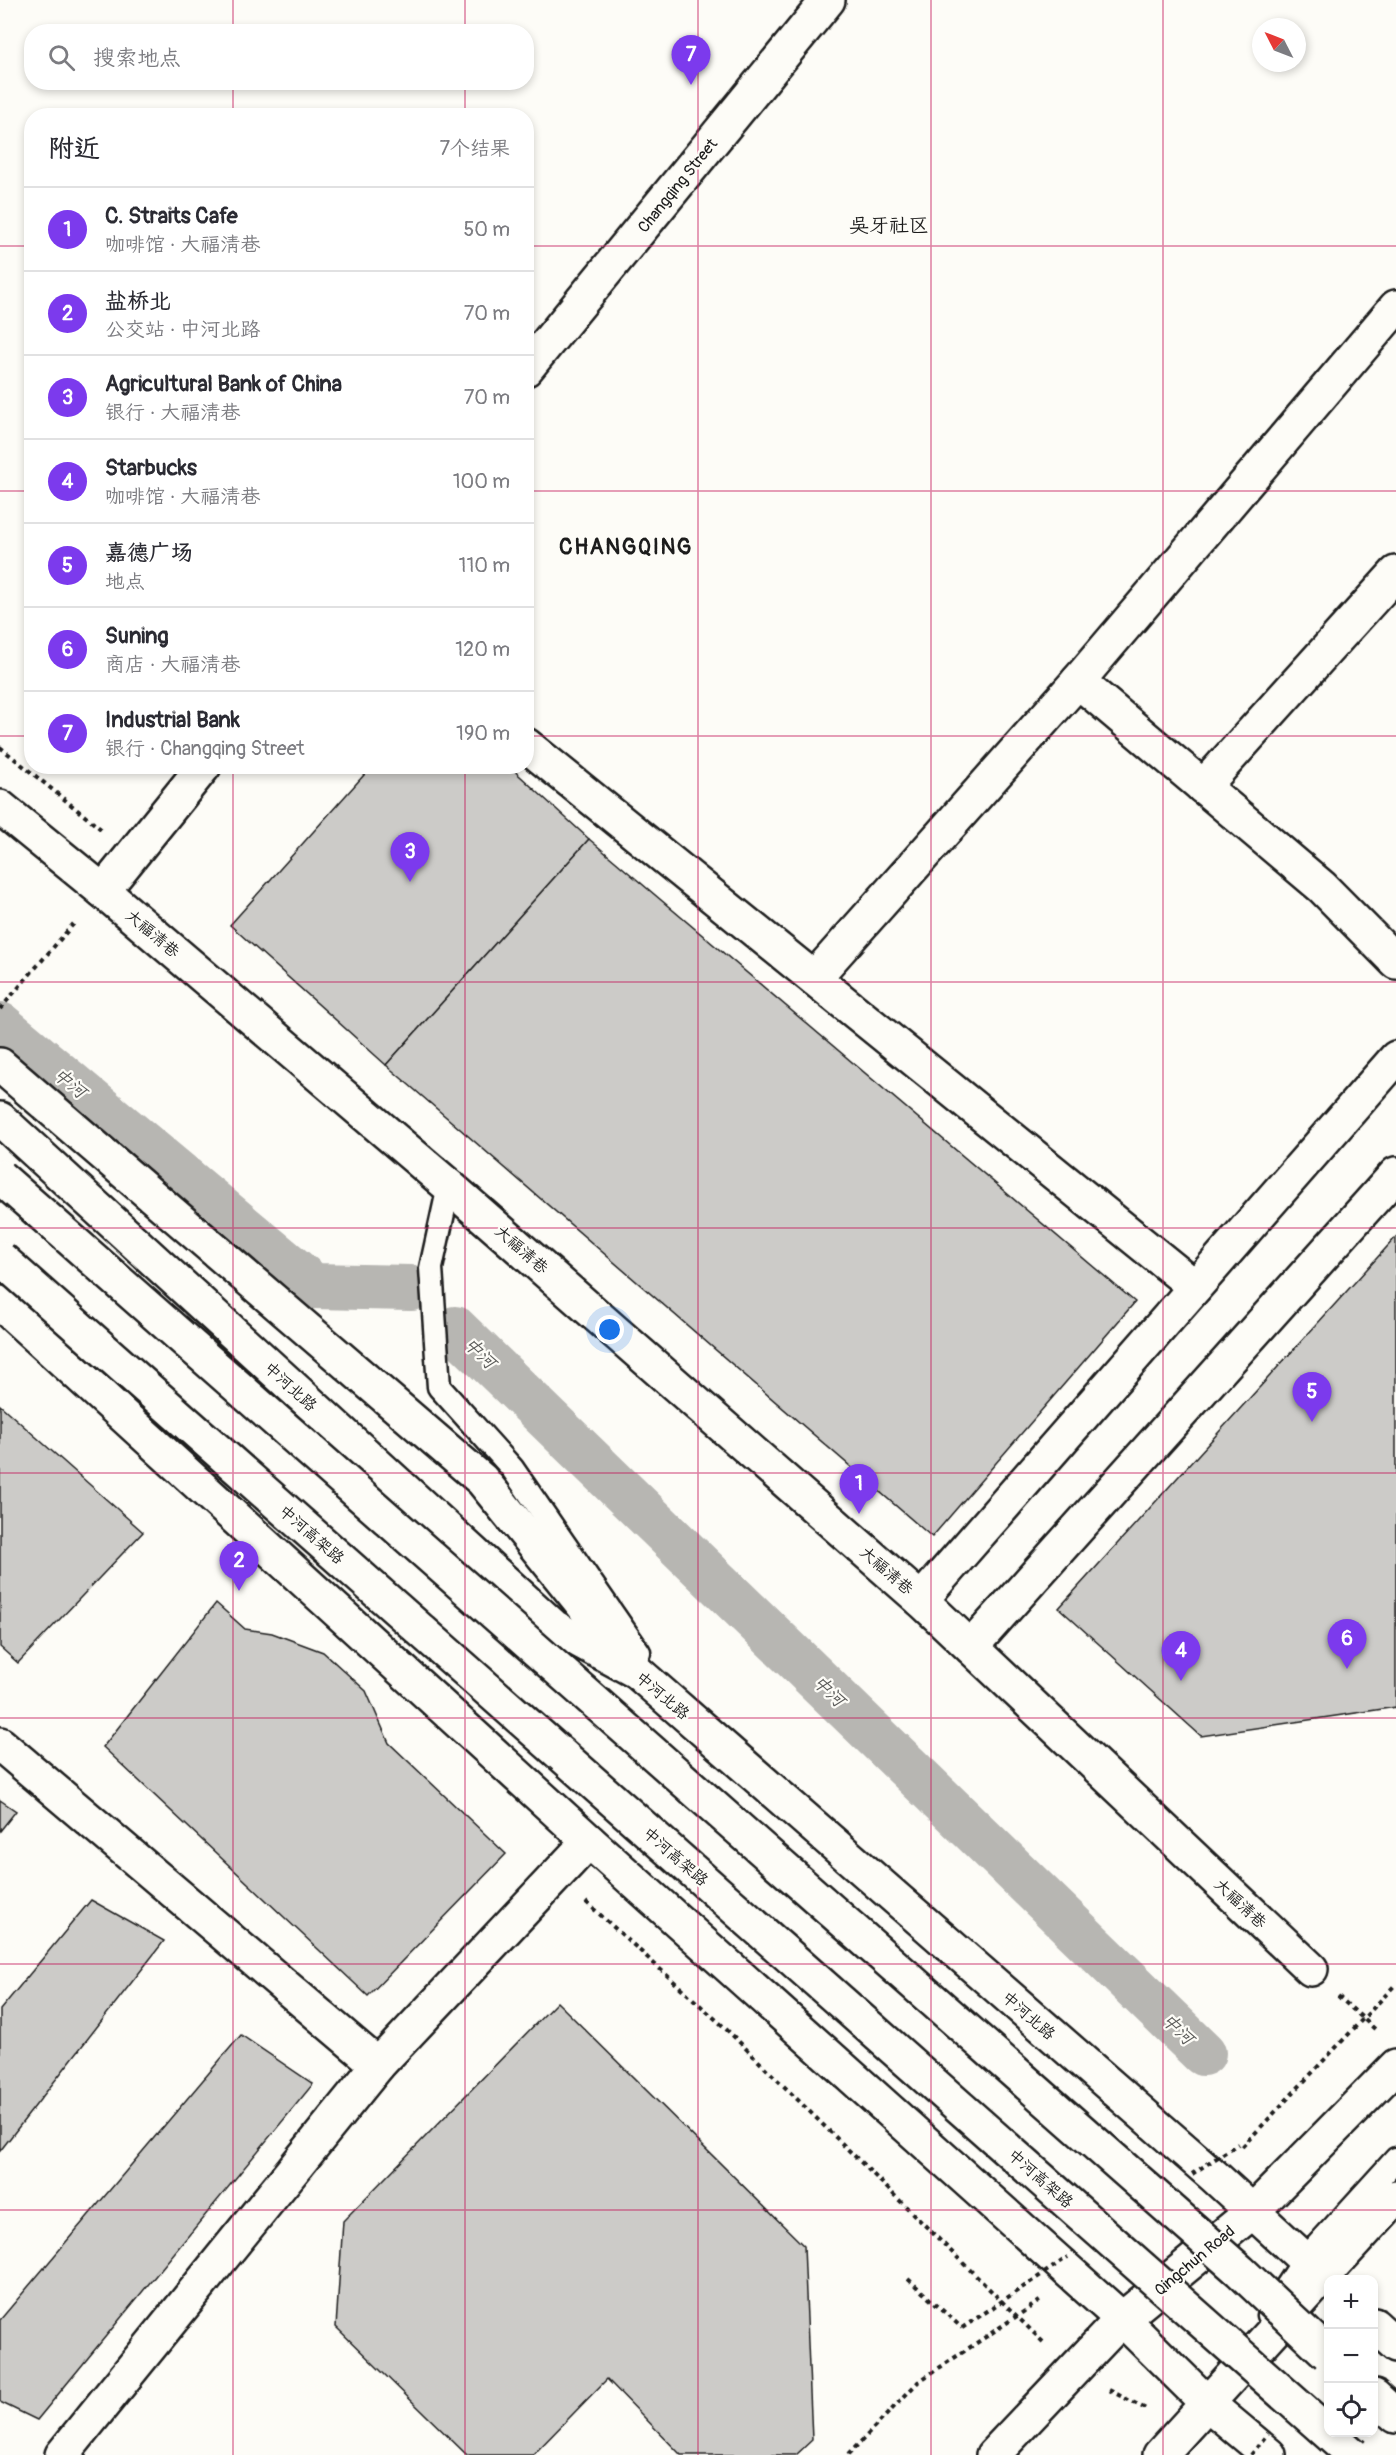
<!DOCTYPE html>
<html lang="zh">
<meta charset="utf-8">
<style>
body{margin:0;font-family:Pangolin,"LXGW WenKai TC",sans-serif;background:#f7f7f7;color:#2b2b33}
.controls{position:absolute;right:18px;bottom:18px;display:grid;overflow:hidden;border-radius:12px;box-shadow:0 3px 9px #0003}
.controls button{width:54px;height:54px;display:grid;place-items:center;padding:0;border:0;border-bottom:2px solid #e1e1e2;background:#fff;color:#2b2b33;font:30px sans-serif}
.compass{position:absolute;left:1252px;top:18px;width:54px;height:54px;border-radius:50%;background:#fff;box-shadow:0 3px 9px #0003;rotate:312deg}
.you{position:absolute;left:610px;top:1330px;width:21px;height:21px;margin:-15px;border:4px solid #fff;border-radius:50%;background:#1a73e8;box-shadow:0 0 0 9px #1a73e833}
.badge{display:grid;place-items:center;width:39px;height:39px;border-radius:50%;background:#7c3aed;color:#fff;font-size:20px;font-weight:700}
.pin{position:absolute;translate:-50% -50px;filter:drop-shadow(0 2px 3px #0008)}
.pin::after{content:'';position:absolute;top:32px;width:21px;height:18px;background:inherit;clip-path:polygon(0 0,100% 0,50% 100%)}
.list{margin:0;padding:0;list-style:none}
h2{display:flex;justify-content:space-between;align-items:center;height:78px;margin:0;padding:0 24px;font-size:26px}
h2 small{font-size:20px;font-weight:400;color:#7c7c81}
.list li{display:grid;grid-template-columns:39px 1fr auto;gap:18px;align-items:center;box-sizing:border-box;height:84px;padding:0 24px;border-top:2px solid #e1e1e2}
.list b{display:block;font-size:22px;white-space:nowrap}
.list p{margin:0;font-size:20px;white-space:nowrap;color:#7c7c81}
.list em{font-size:20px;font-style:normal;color:#7c7c81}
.icon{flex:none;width:33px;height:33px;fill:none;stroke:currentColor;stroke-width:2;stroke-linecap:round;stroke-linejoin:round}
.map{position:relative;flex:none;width:1396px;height:2455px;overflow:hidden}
.search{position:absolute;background:#fff;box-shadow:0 3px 9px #0003;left:24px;top:24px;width:510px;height:66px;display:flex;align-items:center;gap:15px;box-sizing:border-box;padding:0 21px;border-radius:24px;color:#7c7c81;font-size:22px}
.panel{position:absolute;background:#fff;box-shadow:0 3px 9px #0003;left:24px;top:108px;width:510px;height:666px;border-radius:24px}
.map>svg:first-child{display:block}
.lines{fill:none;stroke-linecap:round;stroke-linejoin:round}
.canal{stroke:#b7b6b2;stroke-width:46}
.building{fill:#cccbc8;stroke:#1c1c1c;stroke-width:1.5}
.lane-casing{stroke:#1c1c1c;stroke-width:27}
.street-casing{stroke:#1c1c1c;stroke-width:38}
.primary-casing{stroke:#1c1c1c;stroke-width:38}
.highway-casing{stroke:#1c1c1c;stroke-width:38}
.path{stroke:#1c1c1c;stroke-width:4;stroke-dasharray:4.5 4.5;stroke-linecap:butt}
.lane{stroke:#fdfcf7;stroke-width:22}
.street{stroke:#fdfcf7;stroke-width:33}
.primary{stroke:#fdfcf7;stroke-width:33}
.highway{stroke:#fdfcf7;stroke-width:33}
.highway-bridge-casing{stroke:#1c1c1c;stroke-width:38;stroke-linecap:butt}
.path-bridge{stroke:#1c1c1c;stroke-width:4;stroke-dasharray:4.5 4.5;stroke-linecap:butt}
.highway-bridge{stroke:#fdfcf7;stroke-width:33}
.grid{fill:none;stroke:#c2185b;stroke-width:1.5;stroke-opacity:0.55}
.labels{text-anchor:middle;stroke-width:4.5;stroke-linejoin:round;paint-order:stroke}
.street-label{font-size:16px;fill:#1c1c1c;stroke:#fdfcf7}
.water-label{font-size:18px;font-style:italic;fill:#5a5a58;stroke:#fdfcf7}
.quarter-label{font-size:20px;fill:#1c1c1c;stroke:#fdfcf7}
.district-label{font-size:22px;font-weight:bold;letter-spacing:1.5px;fill:#1c1c1c;stroke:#fdfcf7}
</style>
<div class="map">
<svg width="1396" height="2455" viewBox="0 0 1396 2455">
<rect width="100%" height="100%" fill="#fdfcf7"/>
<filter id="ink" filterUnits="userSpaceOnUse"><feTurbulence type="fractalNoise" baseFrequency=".0167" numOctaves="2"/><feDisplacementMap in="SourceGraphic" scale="12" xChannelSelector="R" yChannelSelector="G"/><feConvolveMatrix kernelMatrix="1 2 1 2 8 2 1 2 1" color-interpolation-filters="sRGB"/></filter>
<g filter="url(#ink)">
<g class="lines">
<g class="canal">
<path d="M0,1025L313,1286L411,1288"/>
<path d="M455,1329L1203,2053"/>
</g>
</g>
<g class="building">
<path d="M372,766H509L589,839L386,1065L230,925Z"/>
<path d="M589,839L1135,1302L932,1537L386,1065Z"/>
<path d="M1396,1237V1707L1201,1736L1059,1608Z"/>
<path d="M0,1405L143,1532L18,1663L0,1647Z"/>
<path d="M216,1603L245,1629L272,1633L323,1652L366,1691L389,1743L506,1854L368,1996L103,1747Z"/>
<path d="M0,1800L16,1811L0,1831Z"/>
<path d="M91,1900L164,1941L0,2151V2010Z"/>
<path d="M557,2002L804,2246L812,2440L796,2455H681L607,2379L533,2455H467L336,2327L343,2221Z"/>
<path d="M241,2035L313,2084L37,2420L0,2402V2320Z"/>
</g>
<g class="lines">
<g class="lane-casing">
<g id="lane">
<path d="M449,1186L431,1268L439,1387L512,1468L639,1652"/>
<path d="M1268,2315L1305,2259L1396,2159"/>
</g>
</g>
<g class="street-casing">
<g id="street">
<path d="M526,369L828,0"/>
<path d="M1078,681L1322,887L1396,962"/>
<path d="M526,745L1195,1287"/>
<path d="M1203,787L1396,573"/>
<path d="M0,807L103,891L449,1186L921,1600L1311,1969"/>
<path d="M103,891L204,766"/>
<path d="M814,978L1078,681L1396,307"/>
<path d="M921,1600L1396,1058"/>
<path d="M971,1647L1396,1174"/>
<path d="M0,1744L378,2065"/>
<path d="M62,2455L378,2065L589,1841"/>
</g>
</g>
<g class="primary-casing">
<g id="primary">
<path d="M0,1119L554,1627L637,1672L1215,2177L1328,2281"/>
<path d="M0,1303L589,1841L1122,2319L1208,2404L1269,2455"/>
<path d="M1374,2325L1396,2345"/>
<path d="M993,2455L1122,2319L1252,2212L1396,2066"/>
<path d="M1160,2455L1396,2197"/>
</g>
</g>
<g class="highway-casing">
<g id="highway">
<path d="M0,1065L482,1480L637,1672"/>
<path d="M1374,2396L1396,2416"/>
</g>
</g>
<g class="path">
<path d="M0,747L102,830"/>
<path d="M0,1009L76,921"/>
<path d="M586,1902L723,2026L1045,2344"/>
<path d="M1338,1996L1377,2031"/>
<path d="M1242,2147L1396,1984"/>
<path d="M908,2279L962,2328"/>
<path d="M1109,2390L1148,2410"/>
<path d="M848,2455L918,2382L1041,2300"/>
</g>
<use href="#lane" class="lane"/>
<use href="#street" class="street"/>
<use href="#primary" class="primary"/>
<use href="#highway" class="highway"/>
<g class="highway-bridge-casing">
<g id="highway-bridge">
<path d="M0,1177L1240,2271L1328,2354"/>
<path d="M0,1258L1353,2455"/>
</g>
</g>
<g class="path-bridge">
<path d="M1192,2174L1238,2144"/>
<path d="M962,2328L1068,2257"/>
<path d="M1251,2455L1268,2433"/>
</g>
<use href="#highway-bridge" class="highway-bridge"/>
</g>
</g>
<path class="grid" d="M233,0V32M465,0V32M698,0V2455M931,0V2455M1163,0V2455M233,82V116M465,82V116M0,246H32M526,246H1396M0,491H32M526,491H1396M0,736H32M526,736H1396M233,766V2455M465,766V2455M0,982H1396M0,1228H1396M0,1473H1396M0,1718H1396M0,1964H1396M0,2210H1396"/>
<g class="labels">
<g class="street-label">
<text transform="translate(677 185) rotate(-51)" y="6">Changqing Street</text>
<text transform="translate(153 933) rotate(40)" y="6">大福清巷</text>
<text transform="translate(522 1249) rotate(41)" y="6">大福清巷</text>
<text transform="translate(291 1386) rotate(42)" y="6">中河北路</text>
<text transform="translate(312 1534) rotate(41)" y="6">中河高架路</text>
<text transform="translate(887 1570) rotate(41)" y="6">大福清巷</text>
<text transform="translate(663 1695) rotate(40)" y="6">中河北路</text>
<text transform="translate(676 1856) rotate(41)" y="6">中河高架路</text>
<text transform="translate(1241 1903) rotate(43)" y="6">大福清巷</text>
<text transform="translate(1029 2015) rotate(41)" y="6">中河北路</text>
<text transform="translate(1041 2178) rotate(41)" y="6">中河高架路</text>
<text transform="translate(1194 2260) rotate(-40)" y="6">Qingchun Road</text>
</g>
<g class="water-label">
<text transform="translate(70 1083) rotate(40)" y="6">中河</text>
<text transform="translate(480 1353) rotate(44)" y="6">中河</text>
<text transform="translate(829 1691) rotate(44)" y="6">中河</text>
<text transform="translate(1178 2029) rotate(44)" y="6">中河</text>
</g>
<g class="quarter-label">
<text x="889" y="232">吴牙社区</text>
</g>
<g class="district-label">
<text x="626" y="554">CHANGQING</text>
</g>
</g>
</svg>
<div class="controls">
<button>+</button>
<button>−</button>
<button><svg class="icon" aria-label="locate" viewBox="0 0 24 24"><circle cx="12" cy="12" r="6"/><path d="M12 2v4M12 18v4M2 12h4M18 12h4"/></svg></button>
</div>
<svg class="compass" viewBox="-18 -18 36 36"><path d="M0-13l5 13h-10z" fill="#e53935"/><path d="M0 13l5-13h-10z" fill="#7c7c81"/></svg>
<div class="you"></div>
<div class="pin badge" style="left:859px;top:1514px">1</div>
<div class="pin badge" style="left:239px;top:1591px">2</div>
<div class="pin badge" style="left:410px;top:882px">3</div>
<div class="pin badge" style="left:1181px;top:1681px">4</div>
<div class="pin badge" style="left:1312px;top:1422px">5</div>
<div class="pin badge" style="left:1347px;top:1669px">6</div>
<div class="pin badge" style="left:691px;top:85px">7</div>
<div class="search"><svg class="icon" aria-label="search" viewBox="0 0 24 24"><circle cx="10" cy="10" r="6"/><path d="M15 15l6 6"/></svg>搜索地点</div>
<section class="panel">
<h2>附近<small>7个结果</small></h2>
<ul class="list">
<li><span class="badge">1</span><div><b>C. Straits Cafe</b><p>咖啡馆 · 大福清巷</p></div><em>50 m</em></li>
<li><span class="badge">2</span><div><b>盐桥北</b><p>公交站 · 中河北路</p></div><em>70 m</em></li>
<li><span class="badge">3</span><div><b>Agricultural Bank of China</b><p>银行 · 大福清巷</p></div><em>70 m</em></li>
<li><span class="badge">4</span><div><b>Starbucks</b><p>咖啡馆 · 大福清巷</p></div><em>100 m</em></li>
<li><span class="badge">5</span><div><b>嘉德广场</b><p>地点</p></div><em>110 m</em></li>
<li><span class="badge">6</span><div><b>Suning</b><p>商店 · 大福清巷</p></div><em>120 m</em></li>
<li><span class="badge">7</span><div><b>Industrial Bank</b><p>银行 · Changqing Street</p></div><em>190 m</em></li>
</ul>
</section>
</div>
